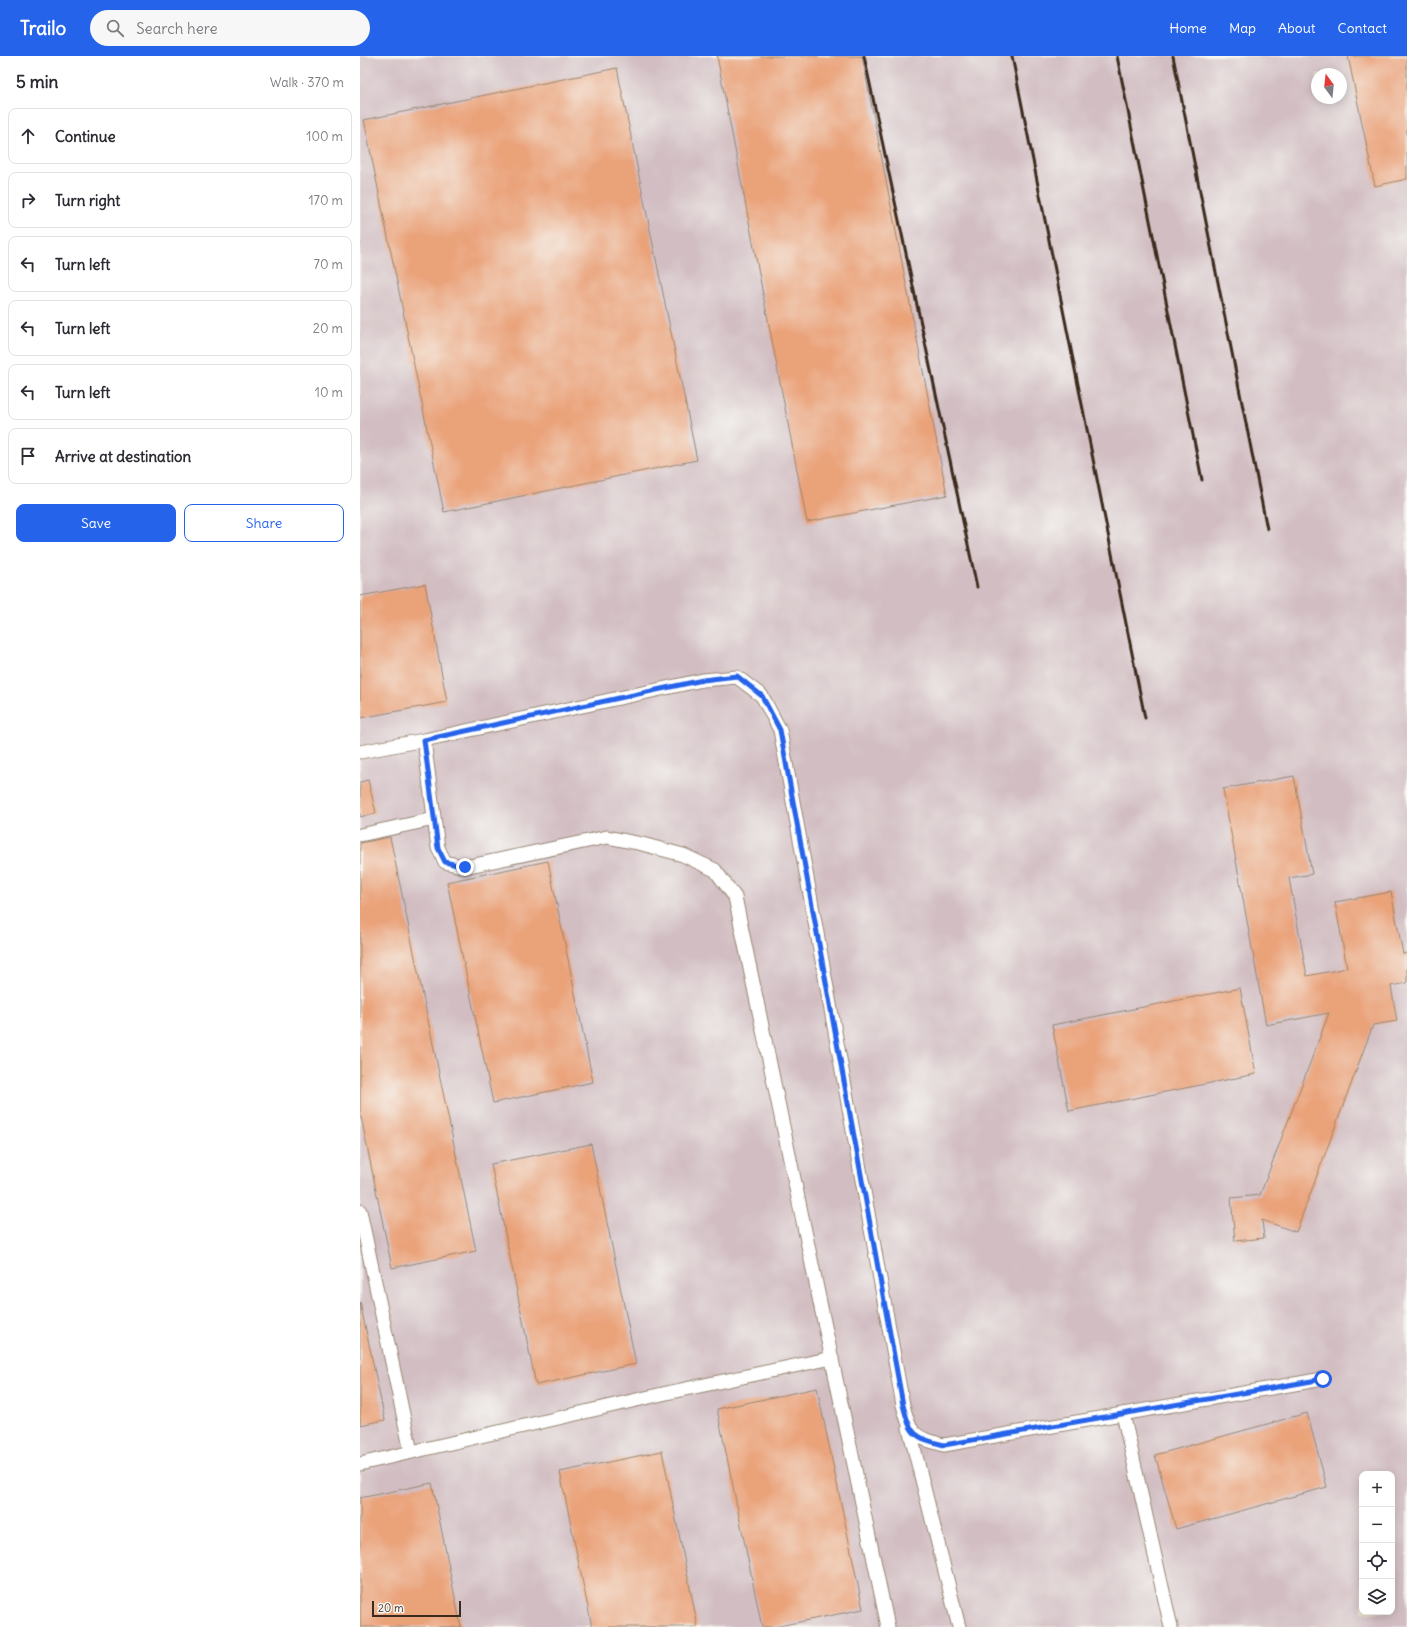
<!DOCTYPE html>
<meta charset="utf-8">
<style>
body{margin:0;font-family:Delius,sans-serif;background:#f7f7f7;color:#2b2b33}
.controls{position:absolute;right:12px;bottom:12px;display:grid;overflow:hidden;border-radius:8px;box-shadow:0 2px 10px #0003}
.controls button{width:36px;height:36px;display:grid;place-items:center;padding:0;border:0;border-bottom:1px solid #e1e1e2;background:#fff;color:#2b2b33;font:20px sans-serif}
.compass{position:absolute;left:951px;top:12px;width:36px;height:36px;border-radius:50%;background:#fff;box-shadow:0 2px 10px #0003;rotate:345deg}
.scale{position:absolute;left:12px;bottom:10px;width:89px;box-sizing:border-box;padding-left:4px;border:2px solid #3b2a1e;border-top:0;font-size:11px;line-height:14px;white-space:nowrap;color:#3b2a1e;-webkit-text-stroke:3px #f6f6f2;paint-order:stroke}
.stop{position:absolute;width:12px;height:12px;margin:-9px;border:3px solid #2563eb;border-radius:50%;background:#fff}
.stop.end{background:#2563eb;border-color:#fff;box-shadow:0 1px 4px #0008}
.list{margin:0;padding:0;list-style:none}
h2{display:flex;justify-content:space-between;align-items:center;height:52px;margin:0;padding:0 16px;font-size:17px}
h2 small{font-size:13px;font-weight:400;color:#7c7c81}
.list li{display:grid;grid-template-columns:26px 1fr auto;gap:12px;align-items:center;box-sizing:border-box;height:56px;margin:0 8px 8px;padding:0 8px;border:1px solid #e1e1e2;border-radius:8px}
.list b{display:block;font-size:15px;white-space:nowrap}
.list em{font-size:13px;font-style:normal;color:#7c7c81}
.actions{display:flex;gap:8px;padding:12px 16px}
.actions a{flex:1;padding:9px 0;border:1px solid #2563eb;border-radius:8px;text-align:center;font-size:14px;color:#2563eb}
.actions .main{background:#2563eb;color:#fff}
.icon{flex:none;width:22px;height:22px;fill:none;stroke:currentColor;stroke-width:2;stroke-linecap:round;stroke-linejoin:round}
.map{position:relative;flex:none;width:1047px;height:1571px;overflow:hidden}
header{display:flex;align-items:center;gap:24px;box-sizing:border-box;height:56px;padding:0 20px;background:#2563eb;color:#fff}
header strong{font-size:19px}
nav{display:flex;gap:22px;margin-inline-start:auto;font-size:14px}
.search{width:280px;height:36px;background:#f7f7f7;display:flex;align-items:center;gap:10px;box-sizing:border-box;padding:0 14px;border-radius:22px;color:#7c7c81;font-size:15px}
main{display:flex}
aside{flex:1;background:#fff}
.map>svg:first-child{display:block}
.industrial{fill:#d2bec2;fill-rule:evenodd}
.building{fill:#eaa279}
.lines{fill:none;stroke-linecap:round;stroke-linejoin:round}
.lane-casing{stroke:#968673;stroke-width:15}
.lane{stroke:#fff;stroke-width:13}
.rail{stroke:#3b2a1e;stroke-width:3}
.route{stroke:#2563eb;stroke-width:5}
</style>
<header>
<strong>Trailo</strong>
<div class="search"><svg class="icon" aria-label="search" viewBox="0 0 24 24"><circle cx="10" cy="10" r="6"/><path d="M15 15l6 6"/></svg>Search here</div>
<nav><a>Home</a><a>Map</a><a>About</a><a>Contact</a></nav>
</header>
<main>
<aside>
<h2>5 min<small>Walk · 370 m</small></h2>
<ul class="list">
<li><svg class="icon" aria-label="ahead" viewBox="0 0 24 24"><path d="M12 20V5M6 11l6-6 6 6"/></svg><div><b>Continue</b></div><em>100 m</em></li>
<li><svg class="icon" aria-label="right" viewBox="0 0 24 24"><path d="M7 20v-9h11M14 6l5 5-5 5"/></svg><div><b>Turn right</b></div><em>170 m</em></li>
<li><svg class="icon" aria-label="left" viewBox="0 0 24 24"><path d="M17 20v-9H6M10 6l-5 5 5 5"/></svg><div><b>Turn left</b></div><em>70 m</em></li>
<li><svg class="icon" aria-label="left" viewBox="0 0 24 24"><path d="M17 20v-9H6M10 6l-5 5 5 5"/></svg><div><b>Turn left</b></div><em>20 m</em></li>
<li><svg class="icon" aria-label="left" viewBox="0 0 24 24"><path d="M17 20v-9H6M10 6l-5 5 5 5"/></svg><div><b>Turn left</b></div><em>10 m</em></li>
<li><svg class="icon" aria-label="arrive" viewBox="0 0 24 24"><path d="M6 21V4h12l-3 4 3 4H6"/></svg><div><b>Arrive at destination</b></div></li>
</ul>
<div class="actions"><a class="main">Save</a><a>Share</a></div>
</aside>
<div class="map">
<svg width="1047" height="1571" viewBox="0 0 1047 1571">
<rect width="100%" height="100%" fill="#f6f6f2"/>
<filter id="ink" filterUnits="userSpaceOnUse"><feTurbulence type="fractalNoise" baseFrequency=".025" numOctaves="2"/><feDisplacementMap in="SourceGraphic" scale="8" xChannelSelector="R" yChannelSelector="G"/><feConvolveMatrix kernelMatrix="1 2 1 2 8 2 1 2 1" color-interpolation-filters="sRGB"/></filter>
<filter id="wash" filterUnits="userSpaceOnUse"><feTurbulence type="fractalNoise" baseFrequency=".012" numOctaves="4" result="noise"/><feDisplacementMap in="SourceGraphic" scale="16" xChannelSelector="R" yChannelSelector="G"/><feGaussianBlur stdDeviation="0.9" result="paint"/><feColorMatrix in="noise" values="0 0 0 0 0 0 0 0 0 0 0 0 0 0 0 0 0 1.4 0 .05"/><feComposite in="paint" operator="in"/></filter>
<g filter="url(#wash)">
<rect width="100%" height="100%" fill="#f0e3c8"/>
<path class="industrial" d="M0,0H1047V1571H0ZM957,18H981V42H957ZM1002,1418H1032V1556H1002Z"/>
<g id="blocks">
<g class="building">
<path d="M357,0H502L587,439L447,466Z"/>
<path d="M988,0H1047V123L1015,130Z"/>
<path d="M257,12L337,404L84,456L4,64Z"/>
<path d="M65,528L87,646L0,662V540Z"/>
<path d="M934,720L952,818L929,822L947,920L987,912L975,846L1031,836L1043,898L1047,897V927L1031,930L1037,965L1013,969L936,1176L902,1164L904,1182L875,1185L871,1142L900,1139L969,957L906,969L863,733Z"/>
<path d="M8,724L16,757L0,761V726Z"/>
<path d="M30,781L116,1195L32,1212L0,1056V787Z"/>
<path d="M188,805L233,1026L133,1047L87,826Z"/>
<path d="M880,932L896,1018L709,1055L692,969Z"/>
<path d="M231,1088L276,1308L176,1329L131,1108Z"/>
<path d="M0,1246L25,1364L0,1369Z"/>
<path d="M457,1332L503,1553L414,1571H402L357,1353Z"/>
<path d="M947,1357L967,1431L816,1473L795,1399Z"/>
<path d="M302,1395L338,1571H232L200,1416Z"/>
<path d="M72,1427L101,1571H0V1442Z"/>
</g>
</g>
</g>
<g filter="url(#ink)">
<use href="#blocks" fill-opacity="0" stroke="#968673" stroke-width="1"/>
<g class="lines">
<g class="lane-casing">
<g id="lane">
<path d="M64,684L78,792L85,806L105,811L247,781L282,788L323,799L355,814L375,841L528,1571"/>
<path d="M0,696L64,684L343,624L377,621L402,640L420,674L543,1349C551,1380 554,1381 584,1389L963,1323"/>
<path d="M0,779L74,763"/>
<path d="M0,1155L51,1396"/>
<path d="M763,1358L811,1571"/>
<path d="M549,1372L599,1571"/>
<path d="M0,1408L311,1336L472,1302"/>
</g>
</g>
<use href="#lane" class="lane"/>
<g class="rail">
<path d="M504,0L617,531"/>
<path d="M652,0L785,662"/>
<path d="M757,0L842,424"/>
<path d="M813,0L907,473"/>
</g>
</g>
</g>
<g class="lines" filter="url(#ink)">
<path class="route" d="M105,811L85,806L78,792L64,684L343,624L377,620L402,640L420,674L543,1349C551,1380 554,1381 584,1389L963,1323"/>
</g>
</svg>
<div class="controls">
<button>+</button>
<button>−</button>
<button><svg class="icon" aria-label="locate" viewBox="0 0 24 24"><circle cx="12" cy="12" r="6"/><path d="M12 2v4M12 18v4M2 12h4M18 12h4"/></svg></button>
<button><svg class="icon" aria-label="layers" viewBox="0 0 24 24"><path d="M12 4l9 5-9 5-9-5zM3 14l9 5 9-5"/></svg></button>
</div>
<svg class="compass" viewBox="-18 -18 36 36"><path d="M0-13l5 13h-10z" fill="#e53935"/><path d="M0 13l5-13h-10z" fill="#7c7c81"/></svg>
<div class="scale">20 m</div>
<div class="stop" style="left:963px;top:1323px"></div>
<div class="stop end" style="left:105px;top:811px"></div>
</div>
</main>
